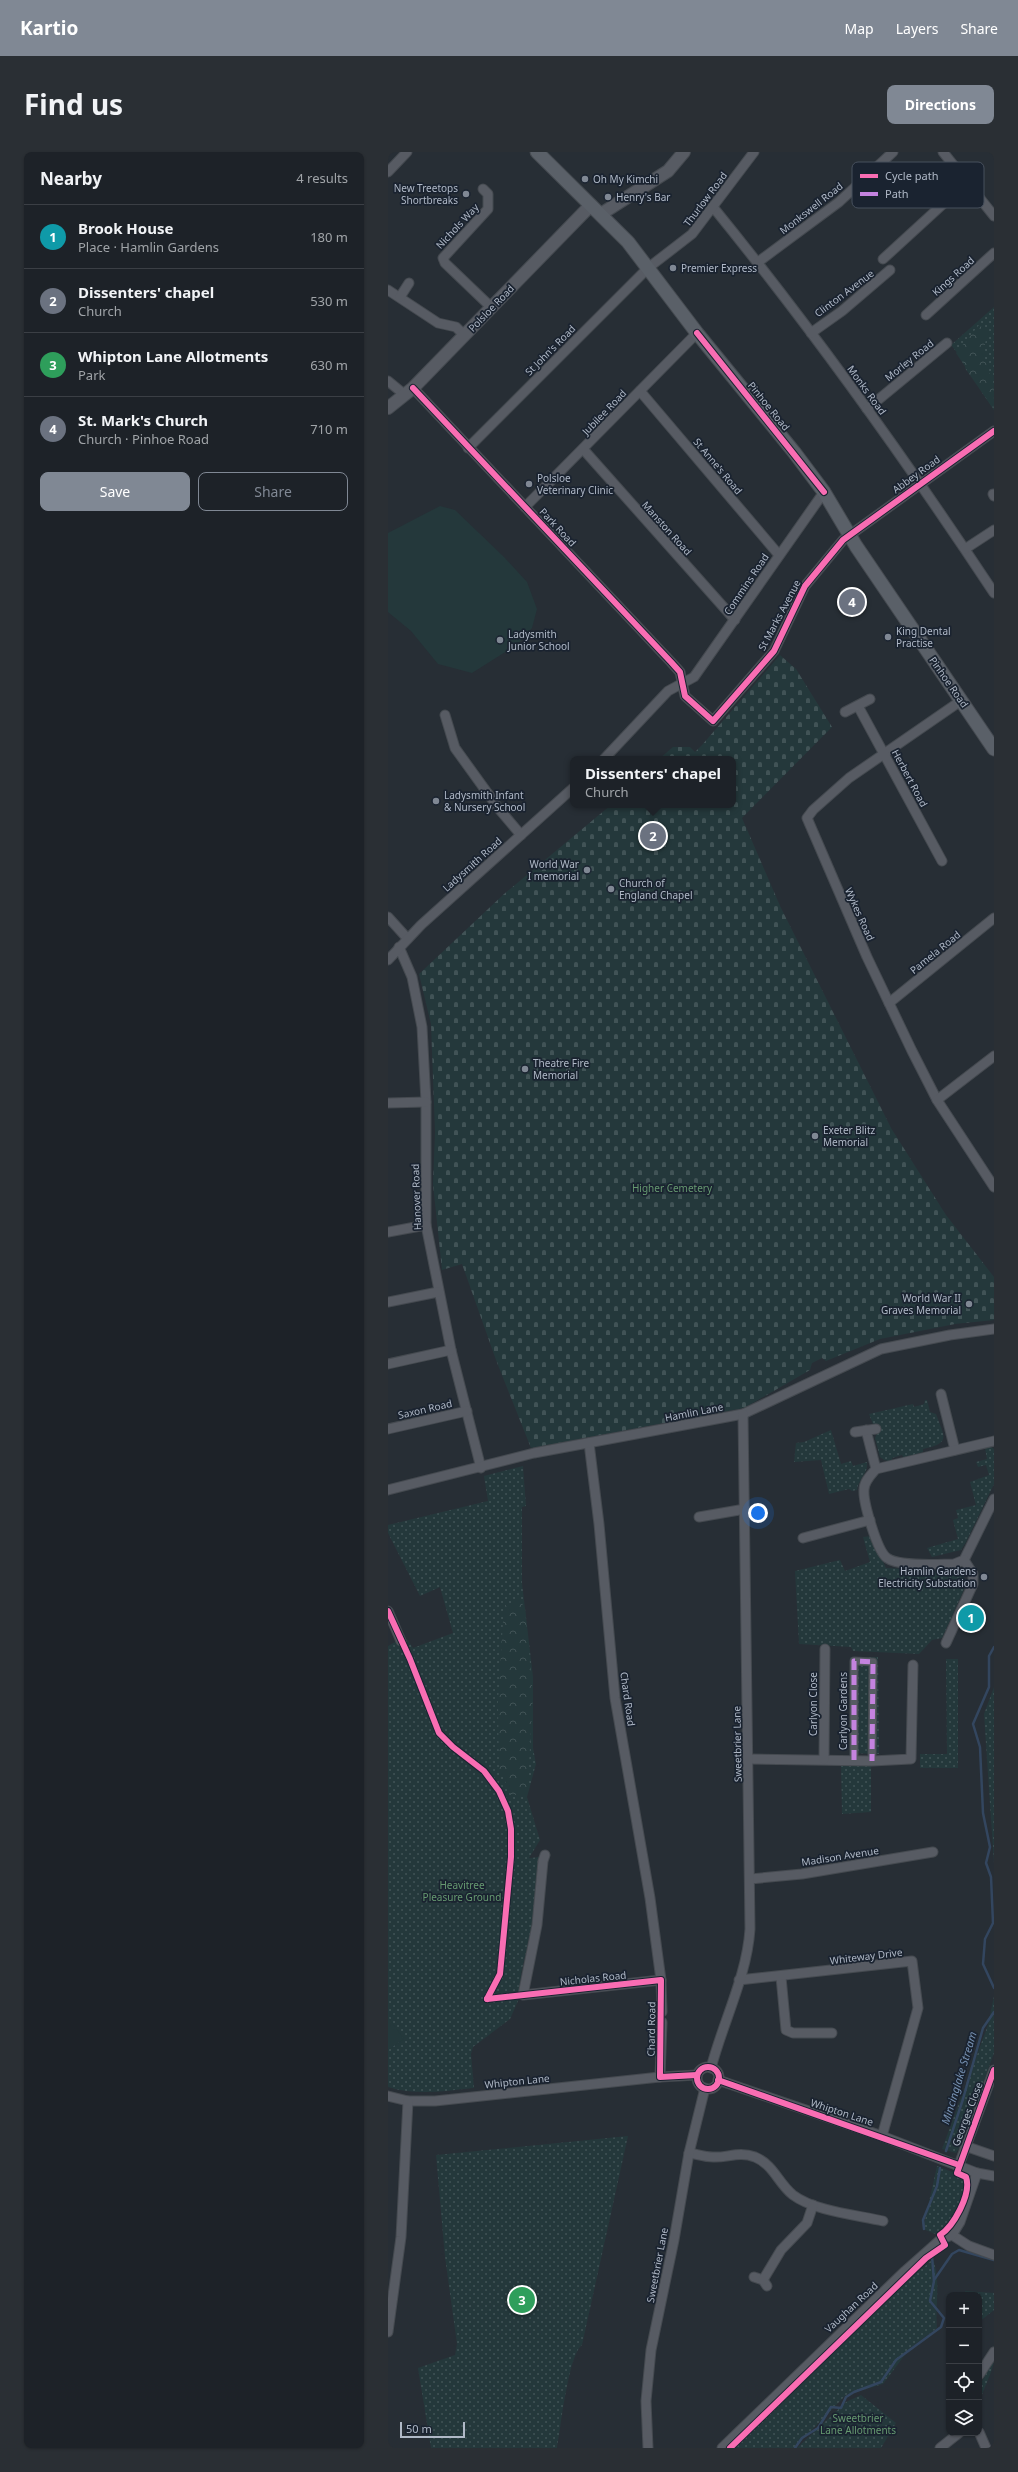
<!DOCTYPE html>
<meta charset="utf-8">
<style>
body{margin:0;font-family:"Noto Sans",sans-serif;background:#2a2f34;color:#f1f3f6}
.controls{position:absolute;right:12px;bottom:12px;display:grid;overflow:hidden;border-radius:8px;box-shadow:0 1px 3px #0004}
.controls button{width:36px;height:36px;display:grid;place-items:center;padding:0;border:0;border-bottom:1px solid #3b3f45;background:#1d2228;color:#f1f3f6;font:20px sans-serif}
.scale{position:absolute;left:12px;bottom:10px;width:65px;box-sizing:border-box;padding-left:4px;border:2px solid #b0b9c7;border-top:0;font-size:11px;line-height:14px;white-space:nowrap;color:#b0b9c7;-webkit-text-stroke:3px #1a2330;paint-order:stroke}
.you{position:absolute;left:370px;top:1361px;width:14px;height:14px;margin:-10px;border:3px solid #fff;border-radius:50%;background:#1a73e8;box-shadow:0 0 0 6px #1a73e833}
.badge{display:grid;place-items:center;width:26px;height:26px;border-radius:50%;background:#808894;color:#fff;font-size:13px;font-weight:700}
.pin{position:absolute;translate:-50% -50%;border:2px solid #fff;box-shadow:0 1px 4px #0006}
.popup{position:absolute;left:182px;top:604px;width:166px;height:52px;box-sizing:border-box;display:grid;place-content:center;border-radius:8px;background:#1d2228;filter:drop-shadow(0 1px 3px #0005);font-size:13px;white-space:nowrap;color:#a0a4a8}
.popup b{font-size:15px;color:#f1f3f6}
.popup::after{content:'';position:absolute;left:50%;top:100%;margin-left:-8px;border:8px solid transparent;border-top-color:#1d2228}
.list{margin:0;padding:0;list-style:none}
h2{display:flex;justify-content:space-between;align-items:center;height:52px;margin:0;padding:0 16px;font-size:17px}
h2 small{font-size:13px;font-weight:400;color:#a0a4a8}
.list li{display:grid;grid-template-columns:26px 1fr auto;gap:12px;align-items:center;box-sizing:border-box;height:64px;padding:0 16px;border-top:1px solid #3b3f45}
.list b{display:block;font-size:15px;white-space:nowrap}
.list p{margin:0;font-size:13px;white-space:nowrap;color:#a0a4a8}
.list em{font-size:13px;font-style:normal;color:#a0a4a8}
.actions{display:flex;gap:8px;padding:12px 16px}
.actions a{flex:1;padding:9px 0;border:1px solid #808894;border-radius:8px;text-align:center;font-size:14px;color:#808894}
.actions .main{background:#808894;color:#fff}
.icon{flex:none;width:22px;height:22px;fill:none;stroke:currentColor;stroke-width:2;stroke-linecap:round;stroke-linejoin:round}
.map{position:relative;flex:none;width:606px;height:2296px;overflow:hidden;border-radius:8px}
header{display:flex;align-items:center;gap:24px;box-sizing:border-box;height:56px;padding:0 20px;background:#808894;color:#fff}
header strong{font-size:19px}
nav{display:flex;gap:22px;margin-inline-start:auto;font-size:14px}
.intro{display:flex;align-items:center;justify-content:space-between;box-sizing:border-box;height:96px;padding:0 24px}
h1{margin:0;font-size:28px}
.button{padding:10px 18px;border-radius:8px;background:#808894;color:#fff;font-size:14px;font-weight:700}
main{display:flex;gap:24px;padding:0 24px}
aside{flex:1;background:#1d2228;border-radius:8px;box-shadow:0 1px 3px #0004}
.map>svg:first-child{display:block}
.green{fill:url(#green-dots)}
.forest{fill:url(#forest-crowns)}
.cemetery{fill:url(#cemetery-stones)}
.pitch{fill:#24383b}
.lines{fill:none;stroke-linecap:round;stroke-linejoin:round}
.stream{stroke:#33465f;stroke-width:2.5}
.pedestrian-casing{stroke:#454a50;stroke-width:9}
.minor-casing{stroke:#454a50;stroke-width:11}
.tertiary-casing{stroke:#454a50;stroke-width:14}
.secondary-casing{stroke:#454a50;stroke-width:15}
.pedestrian{stroke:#575b63;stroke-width:7}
.minor{stroke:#575b63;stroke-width:9}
.tertiary{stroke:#575b63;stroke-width:12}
.secondary{stroke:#5a6068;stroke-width:13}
.quiet{stroke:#c483df;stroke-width:5;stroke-dasharray:10 5;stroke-linecap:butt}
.cycleway-casing{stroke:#1a2330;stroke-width:8}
.cycleway{stroke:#f96db3;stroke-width:6}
.poi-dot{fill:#808894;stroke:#1a2330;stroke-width:1.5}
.labels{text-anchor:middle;stroke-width:3.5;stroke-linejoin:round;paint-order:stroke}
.poi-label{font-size:10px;fill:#b0b9c7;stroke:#1a2330;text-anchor:start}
.street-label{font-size:10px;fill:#b0b9c7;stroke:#1a2330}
.park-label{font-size:10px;fill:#669970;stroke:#1a2330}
.water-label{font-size:11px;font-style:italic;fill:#7690b1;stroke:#1a2330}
.key{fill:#1a2330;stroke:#47505d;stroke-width:1}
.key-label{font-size:11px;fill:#b0b9c7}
</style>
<header>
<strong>Kartio</strong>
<nav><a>Map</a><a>Layers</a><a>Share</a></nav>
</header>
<div class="intro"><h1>Find us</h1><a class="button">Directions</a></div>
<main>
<aside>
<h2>Nearby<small>4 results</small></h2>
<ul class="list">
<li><span class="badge" style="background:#0f9aa8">1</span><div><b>Brook House</b><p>Place · Hamlin Gardens</p></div><em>180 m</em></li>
<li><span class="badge" style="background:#6b7280">2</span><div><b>Dissenters' chapel</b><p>Church</p></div><em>530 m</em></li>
<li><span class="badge" style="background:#2e9e5b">3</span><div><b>Whipton Lane Allotments</b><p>Park</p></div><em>630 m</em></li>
<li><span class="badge" style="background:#6b7280">4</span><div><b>St. Mark's Church</b><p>Church · Pinhoe Road</p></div><em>710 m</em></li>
</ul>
<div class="actions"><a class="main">Save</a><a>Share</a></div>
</aside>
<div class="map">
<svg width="606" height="2296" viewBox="0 0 606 2296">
<defs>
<pattern id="green-dots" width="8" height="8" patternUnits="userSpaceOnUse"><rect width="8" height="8" fill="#24383b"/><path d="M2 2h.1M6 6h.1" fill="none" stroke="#415356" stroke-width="1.8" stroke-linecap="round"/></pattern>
<pattern id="forest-crowns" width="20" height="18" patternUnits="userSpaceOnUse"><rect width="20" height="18" fill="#24383b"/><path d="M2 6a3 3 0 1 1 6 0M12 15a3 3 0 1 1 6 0" fill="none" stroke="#415356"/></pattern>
<pattern id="cemetery-stones" width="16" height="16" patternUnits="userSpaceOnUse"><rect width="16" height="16" fill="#24383b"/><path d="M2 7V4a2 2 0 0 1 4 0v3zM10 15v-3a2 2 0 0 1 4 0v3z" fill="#415356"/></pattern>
</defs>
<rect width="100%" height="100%" fill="#272e35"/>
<g class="green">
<path d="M606,155V258L577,216L578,212L563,193Z"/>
<path d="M537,1248H539L542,1260L548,1262C556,1285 564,1291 535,1297V1300L516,1306L514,1303L504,1306L505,1310L496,1308L492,1305L487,1286L489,1282L481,1262L525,1252L526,1255L536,1252Z"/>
<path d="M443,1278L453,1312L463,1309L465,1314L479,1310C481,1320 470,1328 469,1338L464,1339L461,1337L441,1342L433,1308L406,1310L408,1291L416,1290Z"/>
<path d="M602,1294L606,1297V1332L578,1390L573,1398L544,1405L539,1396L570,1387L565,1368L570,1366L568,1358L588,1353L582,1330L601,1323L598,1313L590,1315L588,1310L599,1307L597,1296Z"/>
<path d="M135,1314L138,1354L134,1355V1431L145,1525V1596L148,1612L139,1645L152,1688L141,1706L152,1705L143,1778L133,1822L130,1849L122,1867L85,1895L83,1902L86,1936C56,1939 29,1944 0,1935V1494L9,1489L10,1491L19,1487L25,1496L65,1481L52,1435L32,1444L0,1381V1373L100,1349L96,1324Z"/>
<path d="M483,1384L498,1416L565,1419L573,1420L579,1431L554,1486L544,1488L531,1502L465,1499L463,1495L411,1492L407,1419L452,1408L457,1419L482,1410L475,1385Z"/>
<path d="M462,1505H490L491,1602L462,1601Z"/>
<path d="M558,1507H570V1616H532V1602H559Z"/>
<path d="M606,1535V1711L596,1562Z"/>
<path d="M483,1611V1660L454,1662L453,1612Z"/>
<path d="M606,1844V1901L573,1993L568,2001L554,1997L600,1873Z"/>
<path d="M240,1984L194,2193C180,2204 173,2275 169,2296H43L30,2216L67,2203L69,2192L57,2105L48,2003Z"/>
<path d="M549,2014L574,2024L578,2030C576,2049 566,2073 550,2083L535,2077Z"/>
<path d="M545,2107C553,2128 547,2153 549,2176L522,2196L495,2232L458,2243L406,2296H345L346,2293L482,2162Z"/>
<path d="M577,2139L606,2141V2158L591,2170V2143H578Z"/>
<path d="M606,2208C606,2216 594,2241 591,2251L594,2229Z"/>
<path d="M473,2243L508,2271L493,2296H409L458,2250Z"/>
</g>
<g class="forest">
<path d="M591,173L601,181C591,200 599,212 605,230C606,238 606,250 606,258L568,201Z"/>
<path d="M132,1447L137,1457L145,1544L139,1645L123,1642L111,1616L110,1550L116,1454Z"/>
</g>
<path class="cemetery" d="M392,503L408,517L444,575L354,666L393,756L503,976L558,1063L606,1125V1168L567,1172L492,1187L438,1209L434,1206L424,1211L422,1218L356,1256L143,1296L108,1208L74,1112L54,1118L45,1032L47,980L43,872L31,822L116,742L223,653H345V607H271L285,595H302L307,600L314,593Z"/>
<g class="pitch">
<path d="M52,354L67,358L116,405L139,430L149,457L144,476L130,492L84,521L50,512L23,479L0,460V381Z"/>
<path d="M0,1865L16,1887L0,1898Z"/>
</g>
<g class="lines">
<g class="stream">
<path d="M606,1495L601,1504V1535L585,1572L592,1595L595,1661L602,1695L598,1711L603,1725L605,1771L597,1787L595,1812L606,1836"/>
<path d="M558,1999L575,1947L595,1876L606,1860"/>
<path d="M536,2077L535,2068L549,2034L552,2016"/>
<path d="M546,2128L564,2102L571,2098L606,2108"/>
<path d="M407,2296L414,2286L430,2276L443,2255L453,2256L458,2245L466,2240L493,2230L508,2208L553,2175L556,2166L542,2149L546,2129L544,2104"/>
</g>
<g class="pedestrian-casing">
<path id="pedestrian" d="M466,1608V1509L485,1510L484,1609"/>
</g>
<g class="minor-casing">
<g id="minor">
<path d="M555,0L606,64"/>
<path d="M0,20L19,0"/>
<path d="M95,37L100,42V57L55,106L57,111L104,156"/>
<path d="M325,55C425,178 518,308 606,441"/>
<path d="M495,107L579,30"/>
<path d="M370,110L451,50L505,0"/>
<path d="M0,138L50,171L68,175L77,184"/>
<path d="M12,145L21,131"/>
<path d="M538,163L606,101"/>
<path d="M423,181L454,159L502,118"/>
<path d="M0,229L17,243"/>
<path d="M25,236L283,510L292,520L297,544L325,569L386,499L417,434L455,388L606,279"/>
<path d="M252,239L391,403"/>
<path d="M479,257L559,191"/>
<path d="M80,296L260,116L304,82L366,0"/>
<path d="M195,297L347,468"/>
<path d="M605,342L606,344"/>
<path d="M137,355L309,181"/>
<path d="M577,397L606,378"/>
<path d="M574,548L461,626L425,658L419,666L479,805L524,899L549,948L606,1035"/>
<path d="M470,554L554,709"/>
<path d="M457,560L482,547"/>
<path d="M57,563L67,596L111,657L133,683"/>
<path d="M216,607L280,539L306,525L436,340"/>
<path d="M0,765L19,786"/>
<path d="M11,795L24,825L34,875L38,950V1073L63,1198L93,1316"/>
<path d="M0,808L33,773L185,636"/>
<path d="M501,851L606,766"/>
<path d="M549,948L606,904"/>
<path d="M0,951L38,950"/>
<path d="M0,1080L38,1073"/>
<path d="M0,1150L50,1140"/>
<path d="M0,1212L63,1198"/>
<path d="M553,1242L567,1298"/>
<path d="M0,1277L79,1259"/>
<path d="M478,1278L488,1317"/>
<path d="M467,1280L488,1277"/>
<path d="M606,1289L488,1317C483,1323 476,1329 476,1338C475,1350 489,1399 499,1406C511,1415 551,1412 566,1412L576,1408L606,1347"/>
<path d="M201,1291L211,1372L227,1546L262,1746L273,1828L274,1860"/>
<path d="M0,1338L146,1301L355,1262L493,1197L562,1183L606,1177"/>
<path d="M311,1365L357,1357"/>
<path d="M415,1386L482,1368"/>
<path d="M0,1459L13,1489"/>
<path d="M558,1491L585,1432V1422L576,1408"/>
<path d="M360,1607L484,1609L523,1607L525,1513"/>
<path d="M436,1607L437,1497"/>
<path d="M157,1703L155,1709L149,1773L135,1843L273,1828"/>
<path d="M362,1727L414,1722L545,1700"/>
<path d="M393,1825L398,1878L405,1881H444"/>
<path d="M351,1828L524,1809L530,1856L494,1984"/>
<circle cx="320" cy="1926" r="11"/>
<path d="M323,1916C335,1870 359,1824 362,1777L355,1262"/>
<path d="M272,1925L274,1870"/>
<path d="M330,1928L494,1984L589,2021L606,2024"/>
<path d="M0,1944L20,1949H47L272,1925L309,1923"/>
<path d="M577,1994L606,2004"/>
<path d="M301,2001C308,2002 317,2005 325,2005C339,2006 351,1999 367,2005C386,2013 390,2031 405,2043C426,2059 469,2063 495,2069"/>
<path d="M571,2013L606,1918"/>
<path d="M564,2083L581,2094L606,2103"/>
<path d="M366,2125L375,2128L379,2134"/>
<path d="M375,2128L393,2098L419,2071L425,2053"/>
<path d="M0,2180L13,2085L20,1949"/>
<path d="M591,2223L606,2200"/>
<path d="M591,2280L598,2296"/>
<path d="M260,2296L258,2249L263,2198L286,2088L301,2001L317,1936"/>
<path d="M334,2296L517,2119L553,2087L564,2083L572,2070L589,2021"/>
<path d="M552,2296L571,2281"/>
</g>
</g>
<g class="tertiary-casing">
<g id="tertiary">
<path d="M213,62L280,19L296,0"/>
<path d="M0,256L25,236L203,53"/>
</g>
</g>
<g class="secondary-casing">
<path id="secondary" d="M149,0L240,90L309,181L406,300L436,340L468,394L606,597"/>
</g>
<use href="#pedestrian" class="pedestrian"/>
<use href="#minor" class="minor"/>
<use href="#tertiary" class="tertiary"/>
<use href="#secondary" class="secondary"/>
<path class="quiet" d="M466,1608V1509L485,1510L484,1609"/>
<g class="cycleway-casing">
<g id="cycleway">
<path d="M309,181L436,340"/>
<path d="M25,236L283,510L292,520L297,544L325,569L386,499L417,434L455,388L606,279"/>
<path d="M0,1459L22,1507L51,1581L65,1595L96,1619L111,1639L120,1659L123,1677V1705L112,1822L99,1847"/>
<path d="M99,1847L273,1828L272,1925L309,1923"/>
<circle cx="320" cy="1926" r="11"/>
<path d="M330,1928L571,2013"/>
<path d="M342,2296L538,2106L557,2093L552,2083C565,2075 584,2042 578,2025L569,2021L606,1918"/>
</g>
</g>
<use href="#cycleway" class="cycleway"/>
</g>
<g class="poi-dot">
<circle cx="197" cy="27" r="4"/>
<circle cx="78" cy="42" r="4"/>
<circle cx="220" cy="45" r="4"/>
<circle cx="285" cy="116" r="4"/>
<circle cx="141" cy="332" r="4"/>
<circle cx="500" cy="485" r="4"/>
<circle cx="112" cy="488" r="4"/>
<circle cx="48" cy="649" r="4"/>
<circle cx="199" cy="718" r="4"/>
<circle cx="223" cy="737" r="4"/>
<circle cx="137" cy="917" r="4"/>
<circle cx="427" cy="984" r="4"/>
<circle cx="581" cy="1152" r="4"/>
<circle cx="596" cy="1425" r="4"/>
</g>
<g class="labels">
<g class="poi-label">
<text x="205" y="31">Oh My Kimchi</text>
<text x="70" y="40" text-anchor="end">New Treetops<tspan x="70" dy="12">Shortbreaks</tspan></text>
<text x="228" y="49">Henry's Bar</text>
<text x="293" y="120">Premier Express</text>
<text x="149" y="330">Polsloe<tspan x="149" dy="12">Veterinary Clinic</tspan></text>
<text x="508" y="483">King Dental<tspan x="508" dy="12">Practise</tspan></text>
<text x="120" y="486">Ladysmith<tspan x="120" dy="12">Junior School</tspan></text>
<text x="56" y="647">Ladysmith Infant<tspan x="56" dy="12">&amp; Nursery School</tspan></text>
<text x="191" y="716" text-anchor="end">World War<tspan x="191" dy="12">I memorial</tspan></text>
<text x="231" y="735">Church of<tspan x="231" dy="12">England Chapel</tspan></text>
<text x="145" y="915">Theatre Fire<tspan x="145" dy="12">Memorial</tspan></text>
<text x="435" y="982">Exeter Blitz<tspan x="435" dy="12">Memorial</tspan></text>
<text x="573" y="1150" text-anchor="end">World War II<tspan x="573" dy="12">Graves Memorial</tspan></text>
<text x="588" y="1423" text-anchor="end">Hamlin Gardens<tspan x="588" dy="12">Electricity Substation</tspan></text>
</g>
<g class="street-label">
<text transform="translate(317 47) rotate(-53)" y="4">Thurlow Road</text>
<text transform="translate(423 56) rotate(-38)" y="4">Monkswell Road</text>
<text transform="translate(69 74) rotate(-47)" y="4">Nichols Way</text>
<text transform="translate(565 124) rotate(-42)" y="4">Kings Road</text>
<text transform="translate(456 141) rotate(-37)" y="4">Clinton Avenue</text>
<text transform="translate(103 156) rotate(-46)" y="4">Polsloe Road</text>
<text transform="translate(162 198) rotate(-45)" y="4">St John's Road</text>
<text transform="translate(521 208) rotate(-39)" y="4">Morley Road</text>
<text transform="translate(479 238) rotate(54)" y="4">Monks Road</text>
<text transform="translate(381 254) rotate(51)" y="4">Pinhoe Road</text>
<text transform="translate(216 260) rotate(-46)" y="4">Jubilee Road</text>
<text transform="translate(330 314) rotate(50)" y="4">St Anne's Road</text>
<text transform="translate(528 322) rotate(-36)" y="4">Abbey Road</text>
<text transform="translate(170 375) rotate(47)" y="4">Park Road</text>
<text transform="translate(279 376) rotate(48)" y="4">Manston Road</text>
<text transform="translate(358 432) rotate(-56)" y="4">Commins Road</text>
<text transform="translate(391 463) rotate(-62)" y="4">St Marks Avenue</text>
<text transform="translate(561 530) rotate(55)" y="4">Pinhoe Road</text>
<text transform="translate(522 626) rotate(62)" y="4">Herbert Road</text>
<text transform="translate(84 712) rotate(-42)" y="4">Ladysmith Road</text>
<text transform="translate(472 762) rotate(66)" y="4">Wykes Road</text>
<text transform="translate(547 800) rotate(-39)" y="4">Pamela Road</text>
<text transform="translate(28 1045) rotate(-92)" y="4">Hanover Road</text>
<text transform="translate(37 1257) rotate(-13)" y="4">Saxon Road</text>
<text transform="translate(306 1260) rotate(-11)" y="4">Hamlin Lane</text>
<text transform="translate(240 1547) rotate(82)" y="4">Chard Road</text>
<text transform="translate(425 1552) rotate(-90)" y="4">Carlyon Close</text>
<text transform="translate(455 1559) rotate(-90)" y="4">Carlyon Gardens</text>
<text transform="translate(349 1592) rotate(-91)" y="4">Sweetbrier Lane</text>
<text transform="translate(452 1704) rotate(-9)" y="4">Madison Avenue</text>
<text transform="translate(478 1804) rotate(-7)" y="4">Whiteway Drive</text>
<text transform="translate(205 1826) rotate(-6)" y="4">Nicholas Road</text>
<text transform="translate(263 1877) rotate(-89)" y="4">Chard Road</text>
<text transform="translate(129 1929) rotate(-6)" y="4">Whipton Lane</text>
<text transform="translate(454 1960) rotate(18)" y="4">Whipton Lane</text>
<text transform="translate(579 1962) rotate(-69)" y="4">Georges Close</text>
<text transform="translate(269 2113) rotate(-79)" y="4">Sweetbrier Lane</text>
<text transform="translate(463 2155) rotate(-43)" y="4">Vaughan Road</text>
</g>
<g class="park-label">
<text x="284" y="1040">Higher Cemetery</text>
<text x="74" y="1737">Heavitree<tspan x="74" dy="12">Pleasure Ground</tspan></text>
<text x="470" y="2270">Sweetbrier<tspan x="470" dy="12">Lane Allotments</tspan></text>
</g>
<g class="water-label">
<text transform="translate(571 1926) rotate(-73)" y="4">Mincinglake Stream</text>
</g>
</g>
<rect x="464" y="10" width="132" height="46" rx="6" class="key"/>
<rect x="472" y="22" width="18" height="4" fill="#f96db3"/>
<rect x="472" y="40" width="18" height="4" fill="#c483df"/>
<g class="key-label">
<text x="497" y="28">Cycle path</text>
<text x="497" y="46">Path</text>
</g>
</svg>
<div class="controls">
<button>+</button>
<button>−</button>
<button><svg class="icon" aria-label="locate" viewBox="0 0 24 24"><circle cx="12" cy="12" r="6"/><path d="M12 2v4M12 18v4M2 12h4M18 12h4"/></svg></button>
<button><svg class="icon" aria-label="layers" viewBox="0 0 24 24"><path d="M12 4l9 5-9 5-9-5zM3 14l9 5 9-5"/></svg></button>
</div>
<div class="scale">50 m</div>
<div class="you"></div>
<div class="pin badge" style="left:583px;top:1466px;background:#0f9aa8">1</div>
<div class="pin badge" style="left:265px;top:684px;background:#6b7280">2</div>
<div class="popup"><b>Dissenters' chapel</b>Church</div>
<div class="pin badge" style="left:134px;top:2148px;background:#2e9e5b">3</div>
<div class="pin badge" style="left:464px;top:450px;background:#6b7280">4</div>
</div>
</main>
